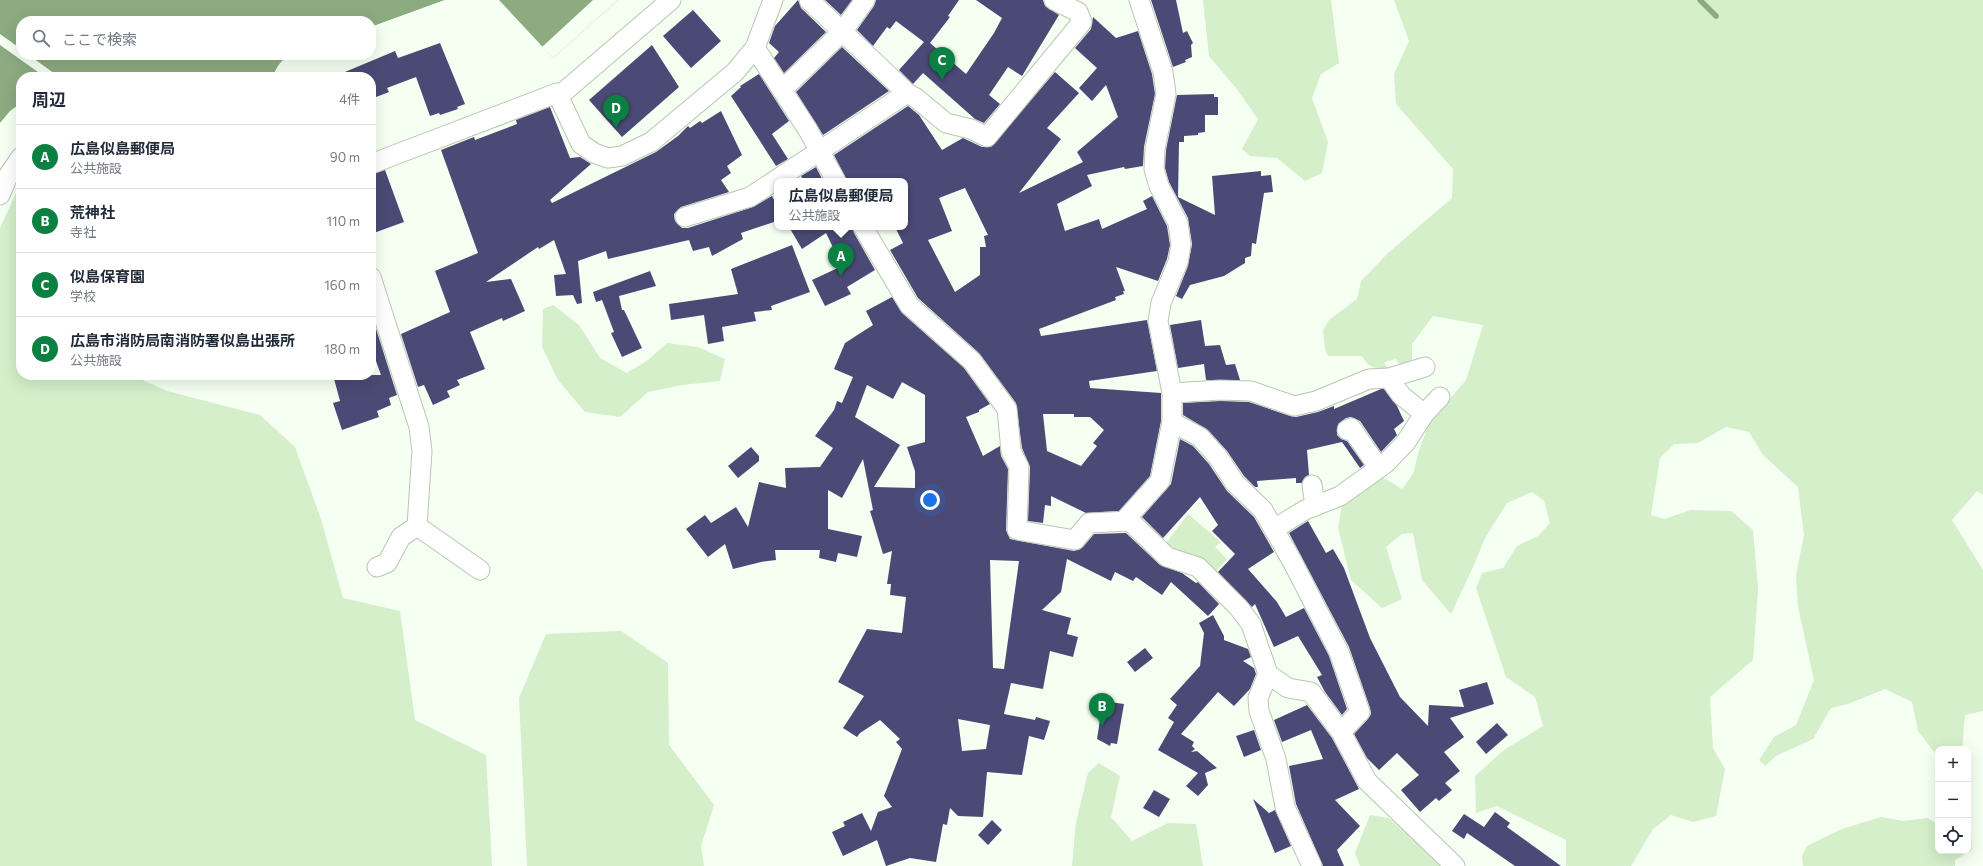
<!DOCTYPE html>
<html lang="ja">
<meta charset="utf-8">
<style>
body{margin:0;font-family:Commissioner,"Noto Sans JP",sans-serif;background:#f2f2f3;color:#1f2937}
.controls{position:absolute;right:12px;bottom:12px;display:grid;overflow:hidden;border-radius:8px;box-shadow:0 4px 16px #0002}
.controls button{width:36px;height:36px;display:grid;place-items:center;padding:0;border:0;border-bottom:1px solid #e0e1e3;background:#fff;color:#1f2937;font:20px sans-serif}
.you{position:absolute;left:930px;top:500px;width:14px;height:14px;margin:-10px;border:3px solid #fff;border-radius:50%;background:#1a73e8;box-shadow:0 0 0 6px #1a73e833}
.badge{display:grid;place-items:center;width:26px;height:26px;border-radius:50%;background:#0b8043;color:#fff;font-size:13px;font-weight:700}
.pin{position:absolute;translate:-50% -33px;filter:drop-shadow(0 1px 2px #0008)}
.pin::after{content:'';position:absolute;top:21px;width:14px;height:12px;background:inherit;clip-path:polygon(0 0,100% 0,50% 100%)}
.popup{position:absolute;left:774px;top:178px;width:134px;height:52px;box-sizing:border-box;display:grid;place-content:center;border-radius:8px;background:#fff;filter:drop-shadow(0 1px 3px #0005);font-size:13px;white-space:nowrap;color:#747a83}
.popup b{font-size:15px;color:#1f2937}
.popup::after{content:'';position:absolute;left:50%;top:100%;margin-left:-8px;border:8px solid transparent;border-top-color:#fff}
.list{margin:0;padding:0;list-style:none}
h2{display:flex;justify-content:space-between;align-items:center;height:52px;margin:0;padding:0 16px;font-size:17px}
h2 small{font-size:13px;font-weight:400;color:#747a83}
.list li{display:grid;grid-template-columns:26px 1fr auto;gap:12px;align-items:center;box-sizing:border-box;height:64px;padding:0 16px;border-top:1px solid #e0e1e3}
.list b{display:block;font-size:15px;white-space:nowrap}
.list p{margin:0;font-size:13px;white-space:nowrap;color:#747a83}
.list em{font-size:13px;font-style:normal;color:#747a83}
.icon{flex:none;width:22px;height:22px;fill:none;stroke:currentColor;stroke-width:2;stroke-linecap:round;stroke-linejoin:round}
.map{position:relative;flex:none;width:1983px;height:866px;overflow:hidden}
.search{position:absolute;background:#fff;box-shadow:0 4px 16px #0002;left:16px;top:16px;width:360px;height:44px;display:flex;align-items:center;gap:10px;box-sizing:border-box;padding:0 14px;border-radius:16px;color:#747a83;font-size:15px}
.panel{position:absolute;background:#fff;box-shadow:0 4px 16px #0002;left:16px;top:72px;width:360px;height:308px;border-radius:16px}
.map>svg:first-child{display:block}
.green{fill:#d4efca}
.water{fill:#8cab80}
.pier{fill:#f5fff2}
.lines{fill:none;stroke-linecap:round;stroke-linejoin:round}
.stream{stroke:#8cab80;stroke-width:5.5}
.building{fill:#4b4a76;fill-rule:evenodd}
.street-casing{stroke:#bac5b5;stroke-width:21}
.street{stroke:#fff;stroke-width:19}
</style>
<div class="map">
<svg width="1983" height="866" viewBox="0 0 1983 866">
<rect width="100%" height="100%" fill="#f5fff2"/>
<g class="green">
<path d="M1203,0H1331L1339,63L1321,74L1312,98L1328,142L1322,173L1305,181L1277,158L1250,156L1242,149L1258,119L1236,88L1209,56Z"/>
<path d="M1394,0H1983V495L1977,491L1952,520L1983,570V711L1965,715L1962,749H1938V757L1918,731L1912,702L1885,689L1848,704L1831,708L1813,739L1776,756L1765,766L1759,760L1774,737L1796,725L1814,680L1798,607L1796,575L1804,535L1798,487L1763,455L1749,432L1726,427L1698,443L1674,444L1660,458L1651,515L1664,519L1691,510L1731,511L1753,530L1758,589L1753,660L1710,697L1713,748L1725,769L1716,816L1693,822L1671,815L1653,829L1631,866H1566V840L1497,806L1476,813L1475,776L1504,750L1543,726L1535,697L1506,677L1476,588L1482,573L1503,568L1517,546L1538,536L1550,523L1544,501L1532,492L1507,503L1485,538L1474,565L1451,614L1422,580L1413,533L1402,534L1386,547L1402,599L1382,608L1351,580L1338,528L1343,499L1379,475L1402,489L1413,474L1418,454L1428,425L1466,380L1483,325L1433,316L1412,344V365L1399,364L1396,359L1384,362L1388,369C1375,369 1368,367 1362,356H1328L1325,349L1323,330L1329,320L1357,299L1361,281L1388,253L1452,198L1453,169L1396,104L1394,74L1409,41Z"/>
<path d="M21,182V375H131L167,391L260,415L295,447L321,519L343,598L400,611L415,720L486,755L492,866H0V228Z"/>
<path d="M553,305L579,325L600,358L627,373L648,360L667,343L698,347L725,359L720,381L682,385L648,392L620,417L585,412L558,380L542,347L543,309Z"/>
<path d="M1188,514L1221,542L1215,547L1227,559L1213,575L1163,547Z"/>
<path d="M621,631L668,663L669,745L714,805L701,846L704,866H527L519,698L546,634Z"/>
<path d="M1099,763L1120,776L1111,817L1132,841L1168,823L1196,824L1203,866H1072L1076,822L1088,773Z"/>
<path d="M1370,815L1389,818L1442,866H1360L1355,853Z"/>
<path d="M1881,817L1903,821L1928,818L1938,825V851H1968V835H1971L1972,850L1955,860V866H1803L1802,856L1807,846L1842,829Z"/>
</g>
<g class="water">
<path d="M0,0H445L371,27V21H21V49L0,34Z"/>
<path d="M499,0H618L553,58Z"/>
<path d="M0,45L45,77H21V103L10,111L0,123Z"/>
<path d="M29,55H292C281,59 276,67 273,77H59Z"/>
</g>
<g class="pier">
<path d="M445,0H447L371,29V27Z"/>
<path d="M593,0H618L553,58L542,47Z"/>
</g>
<g class="lines">
<path class="stream" d="M1700,0L1716,16"/>
</g>
<g class="building">
<path d="M798,0L801,8L826,32L784,73L774,58L779,52L769,43L775,26Z"/>
<path d="M825,0H852L841,15Z"/>
<path d="M876,0H959L948,16L950,17L930,43L966,74L994,33L1002,18L976,0H1043L1045,6L1059,15L1022,76L1008,67L989,95L1000,104L984,123L975,119L923,73L913,84L899,70L924,42L896,21L890,29L887,27L873,46L857,30L874,6Z"/>
<path d="M1151,0H1176L1183,33L1187,31L1193,43L1191,45L1192,57L1185,60L1186,62L1173,67Z"/>
<path d="M693,10L721,41L691,68L663,36Z"/>
<path d="M1093,17L1116,38L1138,31L1152,74L1155,94L1144,147L1143,166L1125,169L1124,167L1087,175L1092,186L1057,204L1065,231L1099,219L1102,229L1147,209L1143,201L1152,196L1167,226L1170,245L1167,259L1158,281L1116,267L1125,291H1123L1124,294L1115,297L1116,300L1039,329L1041,336L1147,320L1157,371L1089,381L1090,388L1161,393V421L1150,476L1119,511L1086,513L1051,496V506L1045,505L1043,523L1028,521L1030,467L1022,448L1016,403L979,353L918,298L890,250L903,243L895,227H905V181H847L834,155L908,106L919,115L942,150L963,138L982,147H991L1055,72L1079,93L1047,128L1061,139L1019,193L1083,162L1077,152L1118,117L1106,85L1092,101L1079,88L1097,68L1075,48L1091,29ZM965,188L988,235L984,236L986,247H980V275L955,292L928,240L952,231L939,198ZM1043,414H1074V417H1090L1104,430L1093,443L1097,446L1081,466L1047,451Z"/>
<path d="M440,43L465,104L457,107L458,109L440,115L439,113L430,116L416,77L387,88L389,92L371,99V77H333L395,51L398,58Z"/>
<path d="M652,45L679,87L622,137L589,100Z"/>
<path d="M842,47L889,91L823,135L796,92Z"/>
<path d="M759,74L789,121L772,134L788,159L776,166L731,96L741,87L740,86Z"/>
<path d="M1214,94V97H1218V115H1205V132L1198,133V135L1184,136V142H1179L1178,197L1215,215L1212,176L1261,171V176L1271,175L1273,192L1264,193L1256,244L1252,243L1251,256L1245,258V263L1224,276L1190,285L1182,299L1176,296L1188,266L1192,244L1188,218L1169,182L1165,168L1166,150L1177,95Z"/>
<path d="M550,107L570,158L580,157L591,164L550,200L552,203L656,152L678,136L688,126L690,128L700,121L702,123L721,111L742,155L727,166L731,173L721,180L729,192L681,207L674,214L675,221L682,228H688L753,207L772,196L777,206V221L741,233L743,239L712,256L709,247L693,251L689,240L608,259L606,251L578,261L582,303L577,304L573,295L556,296L554,275L566,274L554,240L539,249L538,247L486,282L511,279L525,311L503,321L502,318L470,332L485,369L457,380L460,385L447,391L450,397L433,405L424,385L418,387L401,334L450,312L435,271L478,253L441,150L474,137L475,140L517,124L516,120Z"/>
<path d="M816,167L823,181H804L801,176Z"/>
<path d="M385,170L404,222L371,234V175Z"/>
<path d="M789,227H852L854,233L875,270L847,287L851,294L825,306L812,280L842,266L826,233L802,249Z"/>
<path d="M792,245L810,292L771,306L772,310L754,312L756,321L722,327L724,341L708,344L704,315L671,320L669,304L738,294L731,269Z"/>
<path d="M650,271L656,286L619,296L622,310H624L642,348L622,357L611,333L614,332L602,300L596,302L593,292Z"/>
<path d="M892,297L902,313L964,368L990,404L979,410V412L966,417L983,456L1000,446L1001,456L1008,469L1006,530L1010,539L1074,551L1083,547L1094,534L1126,533L1160,565L1182,573L1196,583L1198,582L1219,604L1208,616L1171,582L1162,595L1136,577L1133,581L1115,572L1111,581L1067,559L1061,592L1042,610L1071,618L1067,634L1078,637L1073,657L1050,651L1043,689L1011,683L1004,714L1035,720L1036,717L1050,721L1044,740L1029,736L1022,775L987,772L983,817L958,816L950,808L947,825L943,824L936,862L910,858L886,866L877,840L843,856L832,832L845,826L843,822L862,813L871,831L878,812L892,807L884,796L902,749L896,742L900,739L880,720L860,733L857,737L843,728L864,696L838,682L867,629L902,633L906,597L890,595L891,584H887L892,551L883,554L870,511L873,510L863,459L842,498L828,490V529L862,536L857,557L838,553L836,562L819,558L820,550H775L776,560L761,562L733,569L725,544L708,557L686,529L705,515L711,523L736,507L748,527L759,482L786,488L785,468L820,467L833,448L815,436L834,410L837,401L842,403L853,377L834,369L845,343L873,325L866,311ZM902,382L925,395V442L907,447L915,471V488L874,487L900,445L855,417L867,385L893,399ZM990,560L1019,561L1004,669L993,668ZM958,719L990,725L986,749L962,751Z"/>
<path d="M371,313L397,395L389,398L391,405L377,411L379,417L342,430L333,403L340,401L333,375H381L371,347Z"/>
<path d="M1201,320L1205,346L1220,345L1226,365L1235,364L1240,380H1206L1204,364L1178,368L1170,325Z"/>
<path d="M1381,389H1384L1397,406L1404,421L1394,429L1397,435L1381,452L1360,421L1351,417L1346,418L1338,424L1337,435L1341,439L1347,441L1364,465L1360,468L1342,442L1307,450L1309,475L1305,477L1302,483H1296V478L1257,481L1258,487H1255L1244,476L1227,451L1208,430L1183,415V403L1220,401L1249,402L1290,416L1296,417L1318,412L1334,406V409Z"/>
<path d="M1180,439L1193,446L1209,464L1227,491L1254,517L1274,552L1248,569L1277,602L1286,617L1304,608L1329,656L1347,709L1342,715L1325,692L1317,677L1322,675L1298,636L1274,647L1255,604L1252,607L1218,572L1235,554L1212,531L1218,525L1200,497L1163,538L1142,517L1171,484Z"/>
<path d="M751,447L759,456V461L738,478L728,466Z"/>
<path d="M1308,521L1326,553L1333,549L1344,568L1370,638L1400,697L1428,726L1429,705L1464,707L1459,690L1487,682L1494,704L1450,718L1464,737L1444,752L1460,771L1445,783L1452,790L1439,801L1436,798L1420,812L1401,790L1419,775L1397,753L1379,770L1367,758L1354,734L1368,719L1371,714L1370,708L1349,647L1289,533Z"/>
<path d="M1213,615L1224,636V640L1248,649L1251,657L1243,661L1254,668L1256,674L1250,689L1234,706L1218,692L1181,734L1194,742L1192,746L1195,749L1191,752L1197,751L1217,768L1205,773L1208,785L1198,796L1186,786L1198,773L1158,750L1174,722L1168,718L1177,705L1170,699L1200,666L1204,633L1199,623Z"/>
<path d="M1145,648L1153,658L1135,672L1127,662Z"/>
<path d="M1103,701L1124,704L1117,744L1111,743L1110,746L1097,739Z"/>
<path d="M1307,705L1332,738L1359,789L1335,800L1360,826L1337,850L1344,866H1323L1296,804L1289,766L1323,759L1311,730L1282,742L1274,720Z"/>
<path d="M1497,723L1508,735L1486,754L1476,742Z"/>
<path d="M1254,730L1261,750L1244,757L1236,736Z"/>
<path d="M1154,790L1170,799L1159,817L1143,808Z"/>
<path d="M1253,799L1269,813L1275,810L1291,846L1275,853Z"/>
<path d="M1495,812L1510,823L1507,827L1561,866H1515L1467,833L1464,839L1452,831L1464,814L1484,827Z"/>
<path d="M992,820L1002,830L988,845L978,835Z"/>
</g>
<g class="lines">
<g class="street-casing">
<g id="street">
<path d="M1139,0L1163,72L1166,94L1155,149L1154,169L1159,186L1178,223L1181,245L1178,262L1161,303L1158,321L1172,393V422L1200,437L1218,457L1235,483L1263,510L1292,561L1339,652L1360,712L1341,732"/>
<path d="M755,48L808,130L836,181"/>
<path d="M782,90L843,31L865,0"/>
<path d="M907,93L916,98L946,123L971,129L987,137L1082,22L1078,12L1054,0"/>
<path d="M559,96L671,0"/>
<path d="M371,164L557,93L581,144L594,153L608,158L622,156L651,142L735,72L755,48L773,0"/>
<path d="M0,195L8,176L21,157"/>
<path d="M685,217L750,197L907,93L809,0"/>
<path d="M863,227L909,305L972,361L1007,409L1011,451L1019,467L1017,530L1075,540L1089,523L1130,521L1167,557L1198,567L1239,608L1251,624L1268,674L1288,688L1311,692L1341,732L1367,781L1455,866"/>
<path d="M371,277L419,427L422,451L417,526L401,537L387,563L377,567"/>
<path d="M1389,378L1401,395L1424,414"/>
<path d="M1172,393L1220,390L1251,391L1294,406L1316,401L1369,379L1389,378L1425,367"/>
<path d="M1347,430L1351,428L1379,468"/>
<path d="M1312,485L1315,506"/>
<path d="M1123,522L1160,481L1172,422"/>
<path d="M417,526L480,570"/>
<path d="M1274,529L1305,510L1340,496L1386,463L1406,442L1424,414L1440,397"/>
<path d="M1268,674L1258,698L1259,711L1276,759L1285,807L1312,866"/>
</g>
</g>
<use href="#street" class="street"/>
</g>
</svg>
<div class="controls">
<button>+</button>
<button>−</button>
<button><svg class="icon" aria-label="locate" viewBox="0 0 24 24"><circle cx="12" cy="12" r="6"/><path d="M12 2v4M12 18v4M2 12h4M18 12h4"/></svg></button>
</div>
<div class="you"></div>
<div class="pin badge" style="left:841px;top:276px">A</div>
<div class="popup"><b>広島似島郵便局</b>公共施設</div>
<div class="pin badge" style="left:1102px;top:726px">B</div>
<div class="pin badge" style="left:942px;top:80px">C</div>
<div class="pin badge" style="left:616px;top:128px">D</div>
<div class="search"><svg class="icon" aria-label="search" viewBox="0 0 24 24"><circle cx="10" cy="10" r="6"/><path d="M15 15l6 6"/></svg>ここで検索</div>
<section class="panel">
<h2>周辺<small>4件</small></h2>
<ul class="list">
<li><span class="badge">A</span><div><b>広島似島郵便局</b><p>公共施設</p></div><em>90 m</em></li>
<li><span class="badge">B</span><div><b>荒神社</b><p>寺社</p></div><em>110 m</em></li>
<li><span class="badge">C</span><div><b>似島保育園</b><p>学校</p></div><em>160 m</em></li>
<li><span class="badge">D</span><div><b>広島市消防局南消防署似島出張所</b><p>公共施設</p></div><em>180 m</em></li>
</ul>
</section>
</div>
